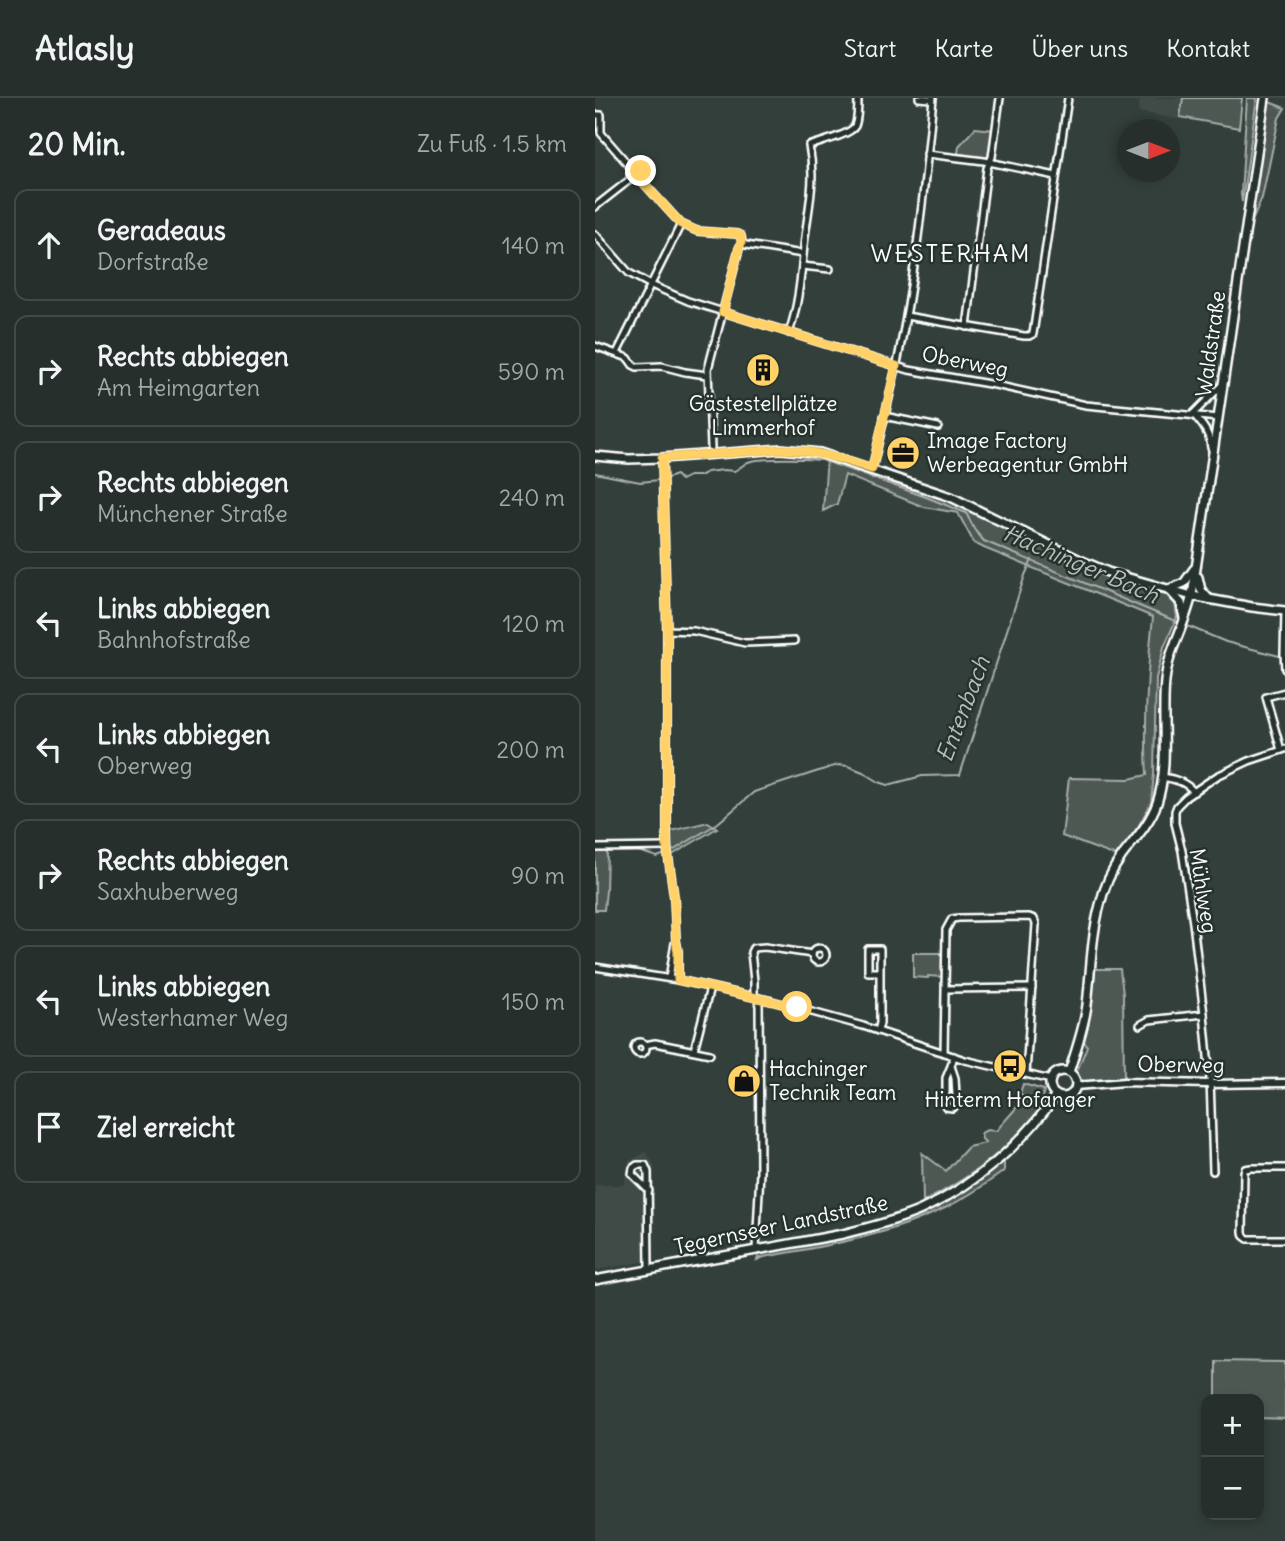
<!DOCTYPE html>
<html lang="de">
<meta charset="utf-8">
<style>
body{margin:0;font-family:Delius,sans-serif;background:#323b38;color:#f1f3f6}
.controls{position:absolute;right:21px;bottom:21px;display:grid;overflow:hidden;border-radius:14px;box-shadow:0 4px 10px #0003}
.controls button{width:63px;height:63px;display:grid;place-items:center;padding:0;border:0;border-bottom:2px solid #424a48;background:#262f2c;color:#f1f3f6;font:35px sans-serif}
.compass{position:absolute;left:522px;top:21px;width:63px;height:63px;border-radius:50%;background:#262f2c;box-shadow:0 4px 10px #0003;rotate:90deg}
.stop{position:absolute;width:21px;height:21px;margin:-16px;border:5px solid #ffd166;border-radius:50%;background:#fff}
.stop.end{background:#ffd166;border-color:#fff;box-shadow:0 2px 7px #0008}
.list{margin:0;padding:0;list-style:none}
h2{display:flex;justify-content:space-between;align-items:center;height:91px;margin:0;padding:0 28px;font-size:30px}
h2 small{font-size:23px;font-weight:400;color:#a4a9a9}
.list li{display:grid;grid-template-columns:46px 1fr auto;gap:21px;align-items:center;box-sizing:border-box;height:112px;margin:0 14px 14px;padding:0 14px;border:2px solid #424a48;border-radius:14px}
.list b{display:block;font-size:26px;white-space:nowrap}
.list p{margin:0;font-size:23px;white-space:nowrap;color:#a4a9a9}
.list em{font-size:23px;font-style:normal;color:#a4a9a9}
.icon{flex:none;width:38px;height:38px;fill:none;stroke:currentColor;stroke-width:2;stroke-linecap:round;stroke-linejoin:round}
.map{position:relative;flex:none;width:690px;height:1443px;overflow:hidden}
header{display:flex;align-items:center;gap:42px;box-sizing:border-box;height:98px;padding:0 35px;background:#262f2c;border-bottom:2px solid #424a48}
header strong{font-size:33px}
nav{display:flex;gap:38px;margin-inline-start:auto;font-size:24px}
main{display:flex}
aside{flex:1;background:#262f2c}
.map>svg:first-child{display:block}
.built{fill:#404c47}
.green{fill:#4d5853;stroke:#a6aca9;stroke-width:2}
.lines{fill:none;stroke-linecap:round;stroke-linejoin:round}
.stream{stroke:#abb0ae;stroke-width:2}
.minor-casing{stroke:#fff;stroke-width:10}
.tertiary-casing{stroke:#fff;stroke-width:11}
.secondary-casing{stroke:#fff;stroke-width:12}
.minor{stroke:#26332d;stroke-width:5}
.tertiary{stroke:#26332d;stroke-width:6}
.secondary{stroke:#26332d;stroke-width:7}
.route{stroke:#ffd166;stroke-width:9}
.labels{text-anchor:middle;stroke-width:5;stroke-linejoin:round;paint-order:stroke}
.street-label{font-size:21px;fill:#fff;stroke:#26332d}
.poi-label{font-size:21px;fill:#fff;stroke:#26332d}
.water-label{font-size:23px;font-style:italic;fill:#b9bdbc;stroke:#26332d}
.quarter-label{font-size:24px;letter-spacing:2px;fill:#fff;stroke:#26332d}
</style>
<header>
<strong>Atlasly</strong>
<nav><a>Start</a><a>Karte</a><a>Über uns</a><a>Kontakt</a></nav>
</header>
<main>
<aside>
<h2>20 Min.<small>Zu Fuß · 1.5 km</small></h2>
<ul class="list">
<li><svg class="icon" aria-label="ahead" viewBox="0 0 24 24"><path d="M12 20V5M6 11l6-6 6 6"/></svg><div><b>Geradeaus</b><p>Dorfstraße</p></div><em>140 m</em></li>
<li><svg class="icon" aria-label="right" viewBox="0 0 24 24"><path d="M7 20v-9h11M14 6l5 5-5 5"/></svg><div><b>Rechts abbiegen</b><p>Am Heimgarten</p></div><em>590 m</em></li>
<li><svg class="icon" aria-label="right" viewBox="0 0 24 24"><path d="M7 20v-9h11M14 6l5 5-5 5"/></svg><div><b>Rechts abbiegen</b><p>Münchener Straße</p></div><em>240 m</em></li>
<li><svg class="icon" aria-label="left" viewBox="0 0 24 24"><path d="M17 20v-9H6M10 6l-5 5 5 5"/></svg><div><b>Links abbiegen</b><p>Bahnhofstraße</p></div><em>120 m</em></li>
<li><svg class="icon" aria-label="left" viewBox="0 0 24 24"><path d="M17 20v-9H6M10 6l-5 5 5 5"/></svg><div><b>Links abbiegen</b><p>Oberweg</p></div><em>200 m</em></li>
<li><svg class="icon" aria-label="right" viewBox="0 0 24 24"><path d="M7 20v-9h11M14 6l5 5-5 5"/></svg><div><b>Rechts abbiegen</b><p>Saxhuberweg</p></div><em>90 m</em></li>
<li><svg class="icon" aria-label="left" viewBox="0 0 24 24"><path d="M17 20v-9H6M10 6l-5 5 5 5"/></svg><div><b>Links abbiegen</b><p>Westerhamer Weg</p></div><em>150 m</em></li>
<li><svg class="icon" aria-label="arrive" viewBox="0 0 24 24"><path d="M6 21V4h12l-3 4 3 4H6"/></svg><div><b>Ziel erreicht</b></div></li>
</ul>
</aside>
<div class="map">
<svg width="690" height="1443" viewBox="0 0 690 1443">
<rect width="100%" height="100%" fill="#333f3a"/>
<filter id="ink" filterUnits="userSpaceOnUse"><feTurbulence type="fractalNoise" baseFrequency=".0143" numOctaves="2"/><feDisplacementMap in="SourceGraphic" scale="14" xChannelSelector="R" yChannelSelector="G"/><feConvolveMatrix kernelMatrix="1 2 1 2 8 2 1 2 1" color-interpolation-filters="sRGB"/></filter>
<g filter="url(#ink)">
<g class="built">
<path d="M545,0H588L585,19L583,21L543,14Z"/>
<path d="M51,1054L59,1067V1149L57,1159L54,1163L0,1172V1087H29L33,1064Z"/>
</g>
<g class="green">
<path d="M588,0H647L644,30L585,19Z"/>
<path d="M652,0H662L647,104L646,96Z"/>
<path d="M674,4L690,10L684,20L667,100L658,121L657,119Z"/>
<path d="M380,30L399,32L395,58L393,60L363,56L364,48Z"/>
<path d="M232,359L354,402L484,468L541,490L571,496L580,506L582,519L569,549L561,580L559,676L556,705L543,729L521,758L467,738L474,680L534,681L552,677C549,624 552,572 558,519L389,450L379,445L363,415L329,409L250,377L242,406L228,413Z"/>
<path d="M113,724L122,730L77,757L76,733Z"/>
<path d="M0,754H12L11,793L9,812H0Z"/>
<path d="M318,855H348L347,879L333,878V880L318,879Z"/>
<path d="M498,871H525L528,896L529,980L490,983L484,981L481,976L492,948L489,943L494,923Z"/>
<path d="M428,986L449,992C447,999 446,1007 443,1013C438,1021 431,1027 425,1034C397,1064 364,1086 328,1104L327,1055L351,1073L373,1049L391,1045L387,1041L386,1035L392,1032L401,1033L430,1000L425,995Z"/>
<path d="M409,1063V1073C391,1086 371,1100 350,1110C293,1138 231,1148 169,1159L162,1162L164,1157L175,1152L231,1142L291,1128L384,1082Z"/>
<path d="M621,1263L690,1264V1321L664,1320V1301H621Z"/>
</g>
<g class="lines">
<g class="stream">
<path d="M0,375L45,384L64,382"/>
<path d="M70,381L81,377L86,382L94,378H104L112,374L129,372L139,373C144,371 149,366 153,364C165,359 213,361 227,362L331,399L371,415L381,434L389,443L585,525"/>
<path d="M590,527L631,544L688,559"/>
<path d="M79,752L123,725L159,694L236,669L244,667L253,668L268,674L284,684L293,687L327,678L365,677L430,477L437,462"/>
<path d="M0,753L41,752L62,759L68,757"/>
</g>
<g class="minor-casing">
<g id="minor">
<path d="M324,0L337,1"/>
<path d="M0,17H6V35L38,72"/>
<path d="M332,56L389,63L461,78"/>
<circle cx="41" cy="76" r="6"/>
<path d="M45,81L86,126L102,133L142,136L146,138L147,145L151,147L208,156"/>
<path d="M0,109L37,80"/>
<path d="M0,136L34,175L56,187L93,203L314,272L400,287L491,307L623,320"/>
<path d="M207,168L235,171"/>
<path d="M311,218L429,238H434L438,236L473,0"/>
<path d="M372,229L392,70L397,59L405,0"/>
<path d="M194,235C205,202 206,173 210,139C214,107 221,81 214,48C225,44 255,37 260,28C263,21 263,8 263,0"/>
<path d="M0,248L33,260L38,267L42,269L67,268L90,274L112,277"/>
<path d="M22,255L86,126"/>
<path d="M598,316C608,327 615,336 616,350"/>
<path d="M598,316L627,287"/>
<path d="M289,318L343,329"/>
<path d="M116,350L113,271L144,151L147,145"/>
<path d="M67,360L72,532V749L79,799L81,842L83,853V882"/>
<path d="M277,371C286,333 296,294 304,256C321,172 330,85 338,0"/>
<path d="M690,513L689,556L690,571"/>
<path d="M72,532L99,533L150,545L199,543"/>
<path d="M686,652L671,599L690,594"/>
<path d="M567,679C580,681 591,684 599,694"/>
<path d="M0,750L72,749"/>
<circle cx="224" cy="857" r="7"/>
<path d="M0,869L83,882L177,903L268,928L370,962L456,982"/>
<path d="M74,880L80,845"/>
<path d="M351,891L437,890"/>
<path d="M159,899V883L156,854L158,850L170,849L217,856"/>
<path d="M545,927L554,922L609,916"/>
<path d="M283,933L285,925V851H273V874H285"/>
<circle cx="45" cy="950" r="6"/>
<path d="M50,947L60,945L115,956"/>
<path d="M99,952L115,890"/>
<path d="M349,955L351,832L357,821L364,820L434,819L439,821L441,826L431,976"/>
<path d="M356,968L351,980V995L348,1004L351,1009L357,1010L363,1006L364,1003L361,997L360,980L356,968L359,958"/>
<path d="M690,1070H656L650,1071L649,1074L648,1134L649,1138L653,1141H690"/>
<path d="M618,1073L615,980L609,916L598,825L587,753L580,725V713L582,708L591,699L622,678L654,663L690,651"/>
<path d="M54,1093L37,1076L38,1070L42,1067H50L53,1074L54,1172"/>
<path d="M161,1152L165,1074L164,900"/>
</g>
</g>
<g class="tertiary-casing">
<path id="tertiary" d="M481,988L530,984L614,986L690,985"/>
</g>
<g class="secondary-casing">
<g id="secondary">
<path d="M0,358L34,361L67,360L186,351L225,355L356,399L485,462L513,474L597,498L657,509L690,513"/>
<path d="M603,479L606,492L614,501"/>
<path d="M574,491L589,485L599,471"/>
<path d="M576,494L586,505L589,520"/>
<circle cx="468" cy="986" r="13"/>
<path d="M474,974C481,952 489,930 492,907C496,873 496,840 505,807C509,789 516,773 527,758C540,741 555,725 562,705C575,666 566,623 570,583C573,551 593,523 598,491L670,0"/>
<path d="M0,1182L248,1136C275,1129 301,1123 326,1112C380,1087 428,1046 461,997"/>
</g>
</g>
<use href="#minor" class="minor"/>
<use href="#tertiary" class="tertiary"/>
<use href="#secondary" class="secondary"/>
</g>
</g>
<g class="lines" filter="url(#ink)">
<path class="route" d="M46,73L47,77L45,81L86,126L102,133L142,136L146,138V145L144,150L128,214L301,268L277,371C247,361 218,352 186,351L67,360L72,532V749L79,799L81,842L83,853V882L202,909"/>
</g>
<defs>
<g id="building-disc" transform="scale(1.75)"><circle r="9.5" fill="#ffd166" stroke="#26332d"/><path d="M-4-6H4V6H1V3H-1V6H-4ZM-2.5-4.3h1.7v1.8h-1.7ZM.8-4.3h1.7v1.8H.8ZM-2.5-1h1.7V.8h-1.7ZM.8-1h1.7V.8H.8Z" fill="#111"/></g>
<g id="office-disc" transform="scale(1.75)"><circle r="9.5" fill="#ffd166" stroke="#26332d"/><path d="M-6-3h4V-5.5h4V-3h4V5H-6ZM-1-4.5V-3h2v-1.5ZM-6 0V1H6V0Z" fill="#111"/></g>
<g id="bus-disc" transform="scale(1.75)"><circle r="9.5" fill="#ffd166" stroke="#26332d"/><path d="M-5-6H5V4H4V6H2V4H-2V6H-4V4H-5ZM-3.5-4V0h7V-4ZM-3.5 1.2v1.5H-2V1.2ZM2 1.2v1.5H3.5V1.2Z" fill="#111"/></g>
<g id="shop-disc" transform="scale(1.75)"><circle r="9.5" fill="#ffd166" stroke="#26332d"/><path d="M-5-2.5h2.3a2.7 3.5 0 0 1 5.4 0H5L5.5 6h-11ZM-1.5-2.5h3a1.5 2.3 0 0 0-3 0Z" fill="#111"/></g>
</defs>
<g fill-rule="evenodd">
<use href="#building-disc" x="168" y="272"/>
<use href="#office-disc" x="308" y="355"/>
<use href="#bus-disc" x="415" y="968"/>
<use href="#shop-disc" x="149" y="983"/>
</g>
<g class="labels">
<g class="street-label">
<text transform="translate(616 246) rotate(-82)" y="7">Waldstraße</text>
<text transform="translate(370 264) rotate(11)" y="7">Oberweg</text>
<text transform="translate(608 793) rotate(81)" y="7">Mühlweg</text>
<text transform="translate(586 967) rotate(1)" y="7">Oberweg</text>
<text transform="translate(186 1127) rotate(-12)" y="7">Tegernseer Landstraße</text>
</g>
<g class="poi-label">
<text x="168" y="313">Gästestellplätze<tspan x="168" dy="24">Limmerhof</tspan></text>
<text x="332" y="350" text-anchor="start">Image Factory<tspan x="332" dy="24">Werbeagentur GmbH</tspan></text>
<text x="174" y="978" text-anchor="start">Hachinger<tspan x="174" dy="24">Technik Team</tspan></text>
<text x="415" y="1009">Hinterm Hofanger</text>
</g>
<g class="water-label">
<text transform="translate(486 466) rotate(23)" y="8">Hachinger Bach</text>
<text transform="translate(368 611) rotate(-69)" y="8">Entenbach</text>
</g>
<g class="quarter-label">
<text x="356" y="164">WESTERHAM</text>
</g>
</g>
</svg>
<div class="controls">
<button>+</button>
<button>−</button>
</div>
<svg class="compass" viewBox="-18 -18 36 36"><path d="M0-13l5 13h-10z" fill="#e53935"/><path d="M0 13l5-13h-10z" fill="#a4a9a9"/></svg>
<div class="stop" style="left:202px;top:909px"></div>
<div class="stop end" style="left:46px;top:73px"></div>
</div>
</main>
